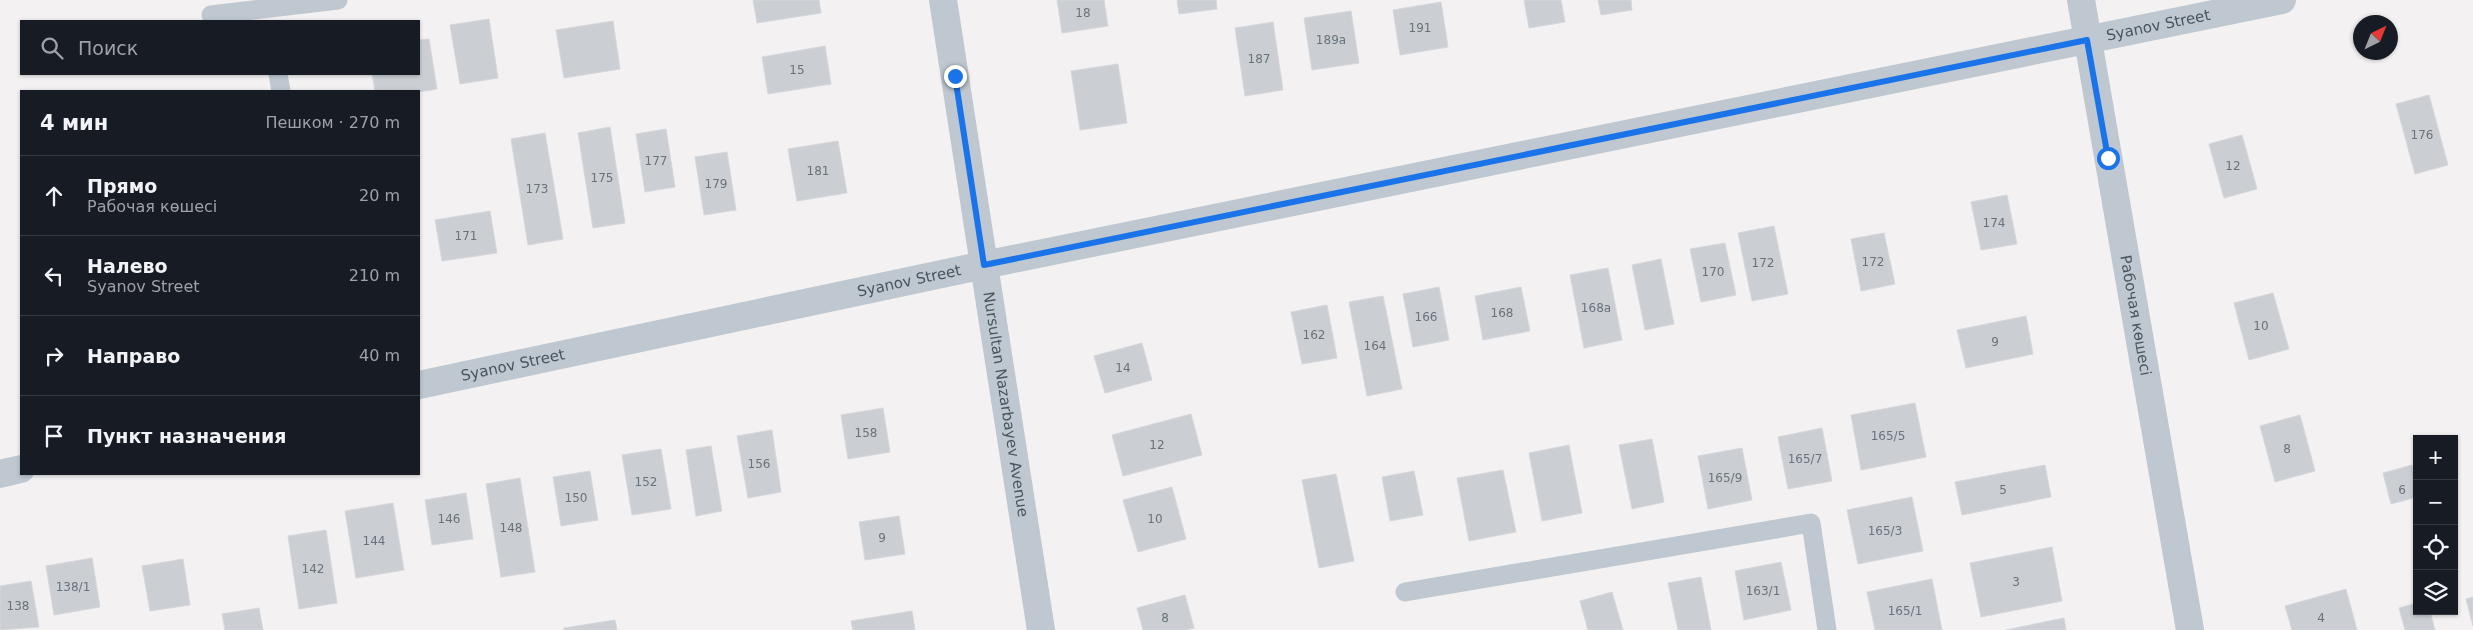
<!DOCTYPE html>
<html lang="ru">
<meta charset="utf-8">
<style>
body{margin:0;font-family:"DejaVu Sans",sans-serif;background:#20242c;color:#f1f3f6}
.controls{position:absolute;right:15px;bottom:15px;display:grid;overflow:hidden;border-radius:0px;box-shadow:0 1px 4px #0004}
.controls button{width:45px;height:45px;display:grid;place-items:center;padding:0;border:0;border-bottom:1px solid #363941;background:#171b24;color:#f1f3f6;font:25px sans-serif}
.compass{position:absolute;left:2353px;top:15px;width:45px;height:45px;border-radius:50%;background:#171b24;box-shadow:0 1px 4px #0004;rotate:43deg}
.stop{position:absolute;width:15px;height:15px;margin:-11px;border:4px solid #1a73e8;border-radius:50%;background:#fff}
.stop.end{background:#1a73e8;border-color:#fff;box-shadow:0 1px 5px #0008}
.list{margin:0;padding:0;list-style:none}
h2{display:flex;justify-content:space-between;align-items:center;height:65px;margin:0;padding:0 20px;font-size:21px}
h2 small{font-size:16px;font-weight:400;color:#9ea1a6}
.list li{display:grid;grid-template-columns:32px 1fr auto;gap:15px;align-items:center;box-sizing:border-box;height:80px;padding:0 20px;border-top:1px solid #363941}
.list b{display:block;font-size:19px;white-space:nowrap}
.list p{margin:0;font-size:16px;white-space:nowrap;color:#9ea1a6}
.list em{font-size:16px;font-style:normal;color:#9ea1a6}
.icon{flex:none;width:28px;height:28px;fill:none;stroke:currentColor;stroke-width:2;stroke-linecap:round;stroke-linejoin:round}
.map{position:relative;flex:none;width:2473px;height:630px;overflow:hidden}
.search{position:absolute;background:#171b24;box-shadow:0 1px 4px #0004;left:20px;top:20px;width:400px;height:55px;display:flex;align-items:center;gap:12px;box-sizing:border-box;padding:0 18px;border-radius:0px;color:#9ea1a6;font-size:19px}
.panel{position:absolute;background:#171b24;box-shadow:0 1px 4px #0004;left:20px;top:90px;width:400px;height:385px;border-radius:0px}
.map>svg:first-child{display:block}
.building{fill:#cbced3;stroke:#d5d7dc}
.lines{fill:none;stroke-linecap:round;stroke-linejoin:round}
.service{stroke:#bfc8d0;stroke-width:19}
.minor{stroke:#bfc8d0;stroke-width:28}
.tertiary{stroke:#bfc8d0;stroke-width:28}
.route{stroke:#1a73e8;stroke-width:6}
.labels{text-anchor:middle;stroke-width:4;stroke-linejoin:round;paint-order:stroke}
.number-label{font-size:12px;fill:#69737c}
.street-label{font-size:15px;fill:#48555f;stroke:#fff}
</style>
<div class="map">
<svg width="2473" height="630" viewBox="0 0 2473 630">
<rect width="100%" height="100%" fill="#f3f1f1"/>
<g class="building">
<path d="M753,0H819L821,13L757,23Z"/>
<path d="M1057,0H1104L1108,26L1062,33Z"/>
<path d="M1177,0H1216L1217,9L1179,14Z"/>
<path d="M1524,0H1561L1565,22L1529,28Z"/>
<path d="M1598,0H1631L1632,10L1601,15Z"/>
<path d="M1441,2L1448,47L1400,55L1393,10Z"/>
<path d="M1351,11L1359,63L1312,70L1304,18Z"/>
<path d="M489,19L498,78L460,84L450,25Z"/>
<path d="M613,21L620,69L564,78L556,30Z"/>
<path d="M1273,22L1283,90L1245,96L1235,28Z"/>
<path d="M429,39L437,89L419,92L375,91L372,74H419V40Z"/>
<path d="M825,46L831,84L768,94L762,57Z"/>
<path d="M1118,64L1127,123L1080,130L1071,71Z"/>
<path d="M2429,95L2448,165L2415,174L2396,104Z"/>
<path d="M610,127L625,223L593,228L578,133Z"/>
<path d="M666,129L675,187L645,192L636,134Z"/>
<path d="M545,133L563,239L528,245L511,139Z"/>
<path d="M2242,135L2257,189L2224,198L2209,144Z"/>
<path d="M838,141L847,193L797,201L788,149Z"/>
<path d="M727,152L736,210L704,215L695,157Z"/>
<path d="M2007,195L2017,244L1981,250L1971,202Z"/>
<path d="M490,211L497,253L442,261L435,220Z"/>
<path d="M1774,226L1788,294L1752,301L1738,233Z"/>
<path d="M1884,233L1895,284L1861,291L1851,239Z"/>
<path d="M1725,243L1736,295L1701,302L1690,249Z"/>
<path d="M1661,259L1674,324L1645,330L1632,265Z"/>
<path d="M1608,268L1622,340L1584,348L1570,275Z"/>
<path d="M1439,287L1449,340L1413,347L1403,294Z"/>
<path d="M1521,287L1530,331L1483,340L1475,296Z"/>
<path d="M2273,293L2289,349L2249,360L2234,303Z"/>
<path d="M1383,296L1402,389L1367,396L1349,302Z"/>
<path d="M1327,305L1337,358L1302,364L1291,312Z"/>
<path d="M2026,316L2033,354L1966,368L1957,330Z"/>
<path d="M1142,343L1152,380L1105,393L1094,356Z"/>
<path d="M1915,403L1926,457L1861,470L1851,415Z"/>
<path d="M883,408L890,452L848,459L841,415Z"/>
<path d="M1191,414L1202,455L1123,476L1112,435Z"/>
<path d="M2300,415L2315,471L2275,482L2260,426Z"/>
<path d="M1822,428L1832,481L1788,489L1778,437Z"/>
<path d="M772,430L781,492L748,498L737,436Z"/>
<path d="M1652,439L1664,502L1632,509L1619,445Z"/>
<path d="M1569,445L1582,513L1542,521L1529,453Z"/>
<path d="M711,446L722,511L696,516L686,450Z"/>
<path d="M1742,448L1752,500L1708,509L1698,456Z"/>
<path d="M661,449L671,509L632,515L622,455Z"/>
<path d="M2045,465L2051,497L1962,515L1955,482Z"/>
<path d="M2412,465L2417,482V497L2391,504L2383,473Z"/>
<path d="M1503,470L1516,532L1469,541L1457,478Z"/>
<path d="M590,471L598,520L561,526L553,477Z"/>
<path d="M1414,471L1423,515L1390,521L1382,477Z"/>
<path d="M1336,474L1354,561L1319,568L1302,480Z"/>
<path d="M520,478L535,572L501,577L486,484Z"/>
<path d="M1172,487L1186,539L1138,552L1123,500Z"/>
<path d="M466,493L473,539L432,545L425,500Z"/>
<path d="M1912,497L1923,551L1858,564L1847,510Z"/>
<path d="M393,503L404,570L356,578L345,511Z"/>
<path d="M899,516L905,554L865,560L859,522Z"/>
<path d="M326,530L337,603L299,609L288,536Z"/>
<path d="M2052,547L2062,601L1981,617L1970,563Z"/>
<path d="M92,558L100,607L54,615L46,566Z"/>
<path d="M183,559L190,605L150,611L142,566Z"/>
<path d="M1781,562L1791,610L1744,620L1735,571Z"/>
<path d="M1701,577L1711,630H1678L1668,583Z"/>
<path d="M1932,579L1942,630H1875L1867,592Z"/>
<path d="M31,581L39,627L0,630V586Z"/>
<path d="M2346,589L2357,630H2292L2285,606Z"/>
<path d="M1612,592L1623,630H1588L1580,601Z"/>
<path d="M1185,595L1194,628L1186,630H1143L1137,608Z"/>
<path d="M2473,597V626L2466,599Z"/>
<path d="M2417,603V611H2430L2435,630H2405L2399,608Z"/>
<path d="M259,608L263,630H225L222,614Z"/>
<path d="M912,611L915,630H853L851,621Z"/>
<path d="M2064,618L2066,630H2006Z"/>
<path d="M615,620L617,630H564V628Z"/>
</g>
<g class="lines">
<g class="service">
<path d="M211,15L338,0"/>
<path d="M278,74L281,91"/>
<path d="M1405,592L1811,523L1827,630"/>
</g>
<g class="minor">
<path id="s1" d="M2081,0L2190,630"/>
<path id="s2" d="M984,265L1041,630"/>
<path id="s3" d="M419,385L984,265L2282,0"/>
<path d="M0,474L21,469"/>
</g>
<path class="tertiary" d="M943,0L984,265"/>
</g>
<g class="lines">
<path class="route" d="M955,76L984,265L2087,40L2108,158"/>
</g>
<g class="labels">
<g class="number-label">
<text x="1083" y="17">18</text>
<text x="1420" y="32">191</text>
<text x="1331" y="44">189а</text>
<text x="1259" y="63">187</text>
<text x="797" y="74">15</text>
<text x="2422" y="139">176</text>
<text x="656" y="165">177</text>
<text x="2233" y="170">12</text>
<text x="818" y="175">181</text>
<text x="602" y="182">175</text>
<text x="716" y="188">179</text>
<text x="537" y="193">173</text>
<text x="1994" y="227">174</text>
<text x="466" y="240">171</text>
<text x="1873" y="266">172</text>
<text x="1763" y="267">172</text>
<text x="1713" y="276">170</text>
<text x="1596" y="312">168а</text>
<text x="1502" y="317">168</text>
<text x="1426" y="321">166</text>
<text x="2261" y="330">10</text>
<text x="1314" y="339">162</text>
<text x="1995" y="346">9</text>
<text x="1375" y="350">164</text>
<text x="1123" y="372">14</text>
<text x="866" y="437">158</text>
<text x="1888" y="440">165/5</text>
<text x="1157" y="449">12</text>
<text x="2287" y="453">8</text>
<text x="1805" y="463">165/7</text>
<text x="759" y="468">156</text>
<text x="1725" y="482">165/9</text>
<text x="646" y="486">152</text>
<text x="2003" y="494">5</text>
<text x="2402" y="494">6</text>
<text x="576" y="502">150</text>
<text x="449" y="523">146</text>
<text x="1155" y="523">10</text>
<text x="511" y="532">148</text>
<text x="1885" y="535">165/3</text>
<text x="882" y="542">9</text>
<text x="374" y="545">144</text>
<text x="313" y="573">142</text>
<text x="2016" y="586">3</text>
<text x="73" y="591">138/1</text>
<text x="1763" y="595">163/1</text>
<text x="18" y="610">138</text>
<text x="1905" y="615">165/1</text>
<text x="1165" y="622">8</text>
<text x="2321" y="622">4</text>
</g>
<g class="street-label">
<text dy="5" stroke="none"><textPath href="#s3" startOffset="1776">Syanov Street</textPath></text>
<text dy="5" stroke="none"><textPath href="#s3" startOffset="501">Syanov Street</textPath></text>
<text dy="5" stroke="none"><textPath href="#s1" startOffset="320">Рабочая көшесі</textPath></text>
<text dy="5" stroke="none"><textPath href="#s3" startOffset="96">Syanov Street</textPath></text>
<text dy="5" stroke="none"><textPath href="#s2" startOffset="141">Nursultan Nazarbayev Avenue</textPath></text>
</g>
</g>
</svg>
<div class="controls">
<button>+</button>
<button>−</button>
<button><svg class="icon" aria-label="locate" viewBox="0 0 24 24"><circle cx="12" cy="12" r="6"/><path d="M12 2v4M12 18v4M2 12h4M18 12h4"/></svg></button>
<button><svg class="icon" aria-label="layers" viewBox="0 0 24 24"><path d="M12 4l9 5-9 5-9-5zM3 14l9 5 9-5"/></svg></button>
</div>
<svg class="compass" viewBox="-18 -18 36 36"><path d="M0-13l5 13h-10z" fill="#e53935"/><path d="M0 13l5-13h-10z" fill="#9ea1a6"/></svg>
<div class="stop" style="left:2108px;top:158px"></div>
<div class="stop end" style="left:955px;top:76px"></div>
<div class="search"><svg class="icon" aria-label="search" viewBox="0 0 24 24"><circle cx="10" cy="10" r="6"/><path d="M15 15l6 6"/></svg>Поиск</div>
<section class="panel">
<h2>4 мин<small>Пешком · 270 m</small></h2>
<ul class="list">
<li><svg class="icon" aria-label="ahead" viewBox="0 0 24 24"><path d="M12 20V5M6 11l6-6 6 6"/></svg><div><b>Прямо</b><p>Рабочая көшесі</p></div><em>20 m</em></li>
<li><svg class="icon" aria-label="left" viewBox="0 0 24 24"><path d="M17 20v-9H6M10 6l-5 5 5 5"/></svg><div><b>Налево</b><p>Syanov Street</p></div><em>210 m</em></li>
<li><svg class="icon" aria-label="right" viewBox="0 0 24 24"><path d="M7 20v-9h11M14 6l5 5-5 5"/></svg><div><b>Направо</b></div><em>40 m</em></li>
<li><svg class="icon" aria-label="arrive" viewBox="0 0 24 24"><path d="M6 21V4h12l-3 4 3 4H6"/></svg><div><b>Пункт назначения</b></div></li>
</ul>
</section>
</div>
